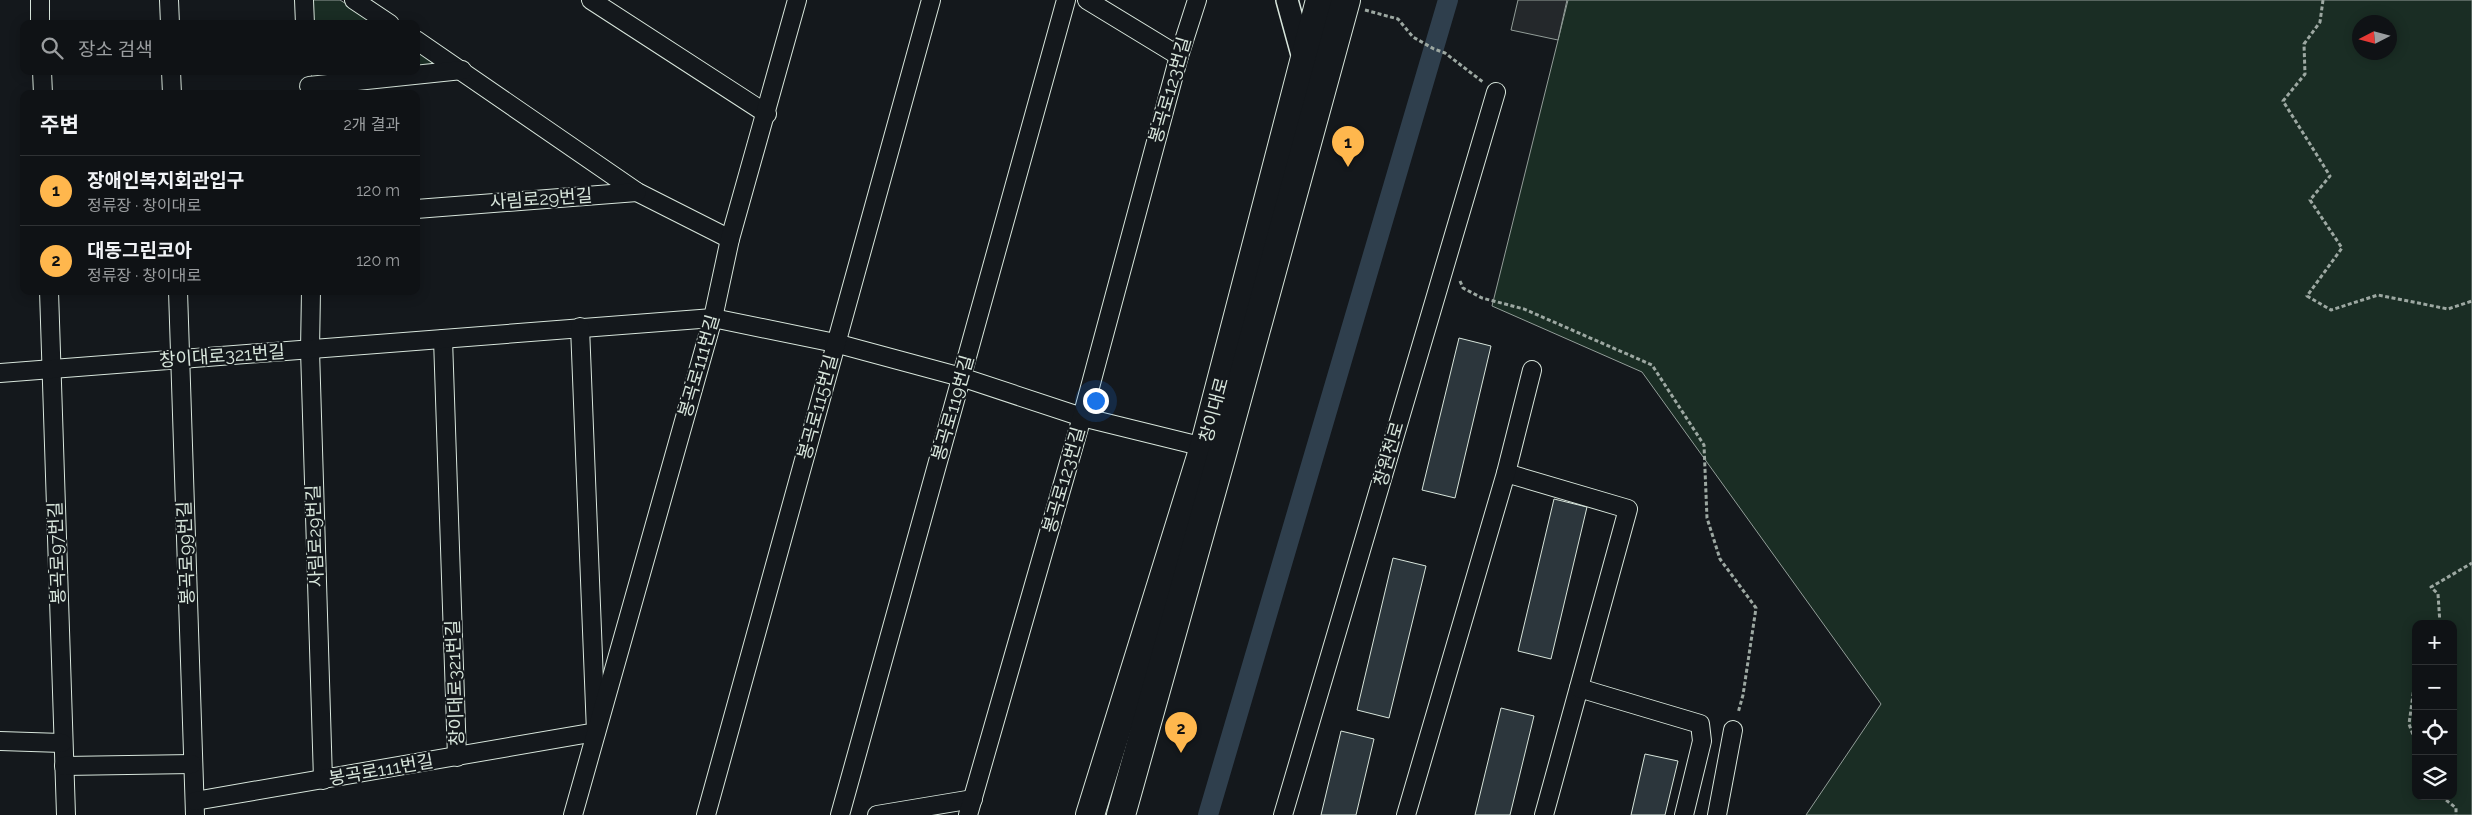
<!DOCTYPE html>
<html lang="ko">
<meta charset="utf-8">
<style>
body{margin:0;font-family:Raleway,"Noto Sans KR",sans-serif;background:#1d2022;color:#f1f3f6}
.controls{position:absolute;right:15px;bottom:15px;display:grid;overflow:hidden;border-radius:10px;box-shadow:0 2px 12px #0003}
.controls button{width:45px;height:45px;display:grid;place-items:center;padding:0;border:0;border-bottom:1px solid #2f3234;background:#0f1215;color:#f1f3f6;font:25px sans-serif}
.compass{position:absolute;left:2352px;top:15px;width:45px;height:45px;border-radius:50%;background:#0f1215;box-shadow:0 2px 12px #0003;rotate:264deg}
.you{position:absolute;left:1095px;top:400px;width:18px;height:18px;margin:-12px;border:4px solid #fff;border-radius:50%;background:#1a73e8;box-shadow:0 0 0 8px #1a73e833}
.badge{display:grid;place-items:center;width:32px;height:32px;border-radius:50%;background:#ffb74d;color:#111;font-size:16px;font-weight:700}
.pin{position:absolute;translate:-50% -41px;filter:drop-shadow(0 1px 2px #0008)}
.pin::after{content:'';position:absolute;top:26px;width:18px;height:15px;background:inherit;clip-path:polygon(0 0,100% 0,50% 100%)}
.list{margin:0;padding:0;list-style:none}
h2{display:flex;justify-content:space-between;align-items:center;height:65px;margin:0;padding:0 20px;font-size:21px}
h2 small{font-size:16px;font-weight:400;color:#9b9ea0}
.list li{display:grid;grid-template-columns:32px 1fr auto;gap:15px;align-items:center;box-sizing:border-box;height:70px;padding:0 20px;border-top:1px solid #2f3234}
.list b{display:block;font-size:19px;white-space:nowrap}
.list p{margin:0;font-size:16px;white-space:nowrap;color:#9b9ea0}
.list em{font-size:16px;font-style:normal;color:#9b9ea0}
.icon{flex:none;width:28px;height:28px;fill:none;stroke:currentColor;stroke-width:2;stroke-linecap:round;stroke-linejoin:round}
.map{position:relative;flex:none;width:2472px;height:815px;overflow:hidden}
.search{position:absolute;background:#0f1215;box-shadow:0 2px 12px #0003;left:20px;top:20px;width:400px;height:55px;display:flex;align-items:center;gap:12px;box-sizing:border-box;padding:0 18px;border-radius:10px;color:#9b9ea0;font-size:19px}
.panel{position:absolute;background:#0f1215;box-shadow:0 2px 12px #0003;left:20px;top:90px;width:400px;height:205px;border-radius:10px}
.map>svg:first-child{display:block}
.green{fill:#1a2d24;stroke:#939e99;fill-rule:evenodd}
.parking{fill:#24282b;stroke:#939e99}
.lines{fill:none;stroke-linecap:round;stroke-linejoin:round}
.canal{stroke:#2f3f4d;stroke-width:20}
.building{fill:#2c363c;stroke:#d8e6dc}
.minor-casing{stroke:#d8e6dc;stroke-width:20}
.tertiary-casing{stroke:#d8e6dc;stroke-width:24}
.primary-casing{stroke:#d8e6dc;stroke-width:30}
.path{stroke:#9da8a2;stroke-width:3;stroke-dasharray:4 2.5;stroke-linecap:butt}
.minor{stroke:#14181c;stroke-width:18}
.tertiary{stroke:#14181c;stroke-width:21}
.primary{stroke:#14181c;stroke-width:28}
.labels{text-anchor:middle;stroke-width:4;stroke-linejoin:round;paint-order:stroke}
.street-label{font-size:18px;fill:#d8e6dc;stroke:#14181c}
</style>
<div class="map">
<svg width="2472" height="815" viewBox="0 0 2472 815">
<rect width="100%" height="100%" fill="#14181c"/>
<g class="green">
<path d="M308,0H340L378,24H309Z"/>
<path d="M1568,0H2472V815H1806L1881,704L1642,372L1492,306ZM2390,22V52H2360V22ZM2416,624H2453V796H2416Z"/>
<path d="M416,48L445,66L416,70Z"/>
<path d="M311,71H402L312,82Z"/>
</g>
<path class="parking" d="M1518,0H1567L1558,40L1511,30Z"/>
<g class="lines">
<path class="canal" d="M1208,815L1448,0"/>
</g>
<g class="building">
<path d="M1459,338L1491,346L1455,498L1422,490Z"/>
<path d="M1554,499L1587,507L1551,659L1518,651Z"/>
<path d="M1393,558L1426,566L1389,718L1357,710Z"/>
<path d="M1501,708L1534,716L1510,815H1475Z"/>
<path d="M1341,731L1374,739L1356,815H1321Z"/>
<path d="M1645,754L1678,761L1665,815H1631Z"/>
</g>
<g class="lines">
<g class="minor-casing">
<g id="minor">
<path d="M40,0V24"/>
<path d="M169,0L170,24"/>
<path d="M304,0L305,24"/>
<path d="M354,0L390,24"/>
<path d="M591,0L767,114"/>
<path d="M1087,0L1179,56"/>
<path d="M416,40L637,192L730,239"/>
<path d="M42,71L43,94"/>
<path d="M171,71L172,94"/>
<path d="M309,86L462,70"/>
<path d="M416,209L637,192"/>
<path d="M49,291L66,815"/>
<path d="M178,291L195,815"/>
<path d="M311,291L310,350L323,780"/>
<path d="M443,339L457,757"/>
<path d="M0,373L713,318L835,343L961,377L1082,417L1204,447"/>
<path d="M1506,473L1628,509L1544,815"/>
<path d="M1579,688L1700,724L1702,741L1684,815"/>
<path d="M0,741L62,743"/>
<path d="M64,766L192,764"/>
<path d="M195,801L596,732L580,327"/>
<path d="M573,815L713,318L730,239L797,0"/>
<path d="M706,815L931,0"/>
<path d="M840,815L1066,0"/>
<path d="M877,815L973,799"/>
<path d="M968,815L1082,417L1179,56L1197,0"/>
<path d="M1283,815L1496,92"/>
<path d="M1406,815L1506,473L1532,370"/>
<path d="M1717,815L1733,730"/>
</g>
</g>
<g class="tertiary-casing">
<path id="tertiary" d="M1287,0L1304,62"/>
</g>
<g class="primary-casing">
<g id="primary">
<path d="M1090,815L1204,447L1320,0"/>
<path d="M1121,815L1222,454L1346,0"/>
</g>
</g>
<g class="path">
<path d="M2323,0L2320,22L2304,44L2305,74L2283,101L2330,176L2310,200L2342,248L2307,296L2331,310L2378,295L2448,309L2472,301"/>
<path d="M1365,10L1398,19L1413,37L1434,49L1445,53L1483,82"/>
<path d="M1460,281L1463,288L1482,298L1524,309L1652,365L1704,445L1707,518L1720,559L1756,608L1743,695L1738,713"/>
<path d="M2440,624L2438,594L2431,587L2472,563"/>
<path d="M2416,673L2409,724L2416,743"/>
<path d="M2441,796L2456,808V815"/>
</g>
<use href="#minor" class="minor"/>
<use href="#tertiary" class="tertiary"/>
<use href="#primary" class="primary"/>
</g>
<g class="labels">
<g class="street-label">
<text transform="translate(1170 90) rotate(-74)" y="6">봉곡로123번길</text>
<text transform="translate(541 199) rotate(-4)" y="6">사림로29번길</text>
<text transform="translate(222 356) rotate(-4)" y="6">창이대로321번길</text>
<text transform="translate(699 366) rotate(-74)" y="6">봉곡로111번길</text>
<text transform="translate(818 407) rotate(-75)" y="6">봉곡로115번길</text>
<text transform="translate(953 408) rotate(-74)" y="6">봉곡로119번길</text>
<text transform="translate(1214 410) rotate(-75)" y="6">창이대로</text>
<text transform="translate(1389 454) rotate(-74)" y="6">창원천로</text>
<text transform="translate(1064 480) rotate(-74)" y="6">봉곡로123번길</text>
<text transform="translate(315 536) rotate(-92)" y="6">사림로29번길</text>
<text transform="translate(57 553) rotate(-92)" y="6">봉곡로97번길</text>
<text transform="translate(186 553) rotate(-92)" y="6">봉곡로99번길</text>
<text transform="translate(455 683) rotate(-92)" y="6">창이대로321번길</text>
<text transform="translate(381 770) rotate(-10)" y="6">봉곡로111번길</text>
</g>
</g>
</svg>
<div class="controls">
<button>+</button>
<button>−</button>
<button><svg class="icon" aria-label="locate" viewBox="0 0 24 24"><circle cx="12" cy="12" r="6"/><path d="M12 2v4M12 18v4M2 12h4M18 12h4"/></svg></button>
<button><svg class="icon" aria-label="layers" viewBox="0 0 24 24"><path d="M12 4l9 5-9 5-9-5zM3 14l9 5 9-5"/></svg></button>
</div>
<svg class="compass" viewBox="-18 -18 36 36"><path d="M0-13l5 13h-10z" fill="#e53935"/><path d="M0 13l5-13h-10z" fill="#9b9ea0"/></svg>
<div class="you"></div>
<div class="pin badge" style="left:1348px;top:167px">1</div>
<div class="pin badge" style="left:1181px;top:753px">2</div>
<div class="search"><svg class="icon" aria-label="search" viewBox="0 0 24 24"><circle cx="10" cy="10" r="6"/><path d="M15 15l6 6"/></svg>장소 검색</div>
<section class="panel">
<h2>주변<small>2개 결과</small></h2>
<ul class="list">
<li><span class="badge">1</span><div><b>장애인복지회관입구</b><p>정류장 · 창이대로</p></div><em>120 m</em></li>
<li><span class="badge">2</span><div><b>대동그린코아</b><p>정류장 · 창이대로</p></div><em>120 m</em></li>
</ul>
</section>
</div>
